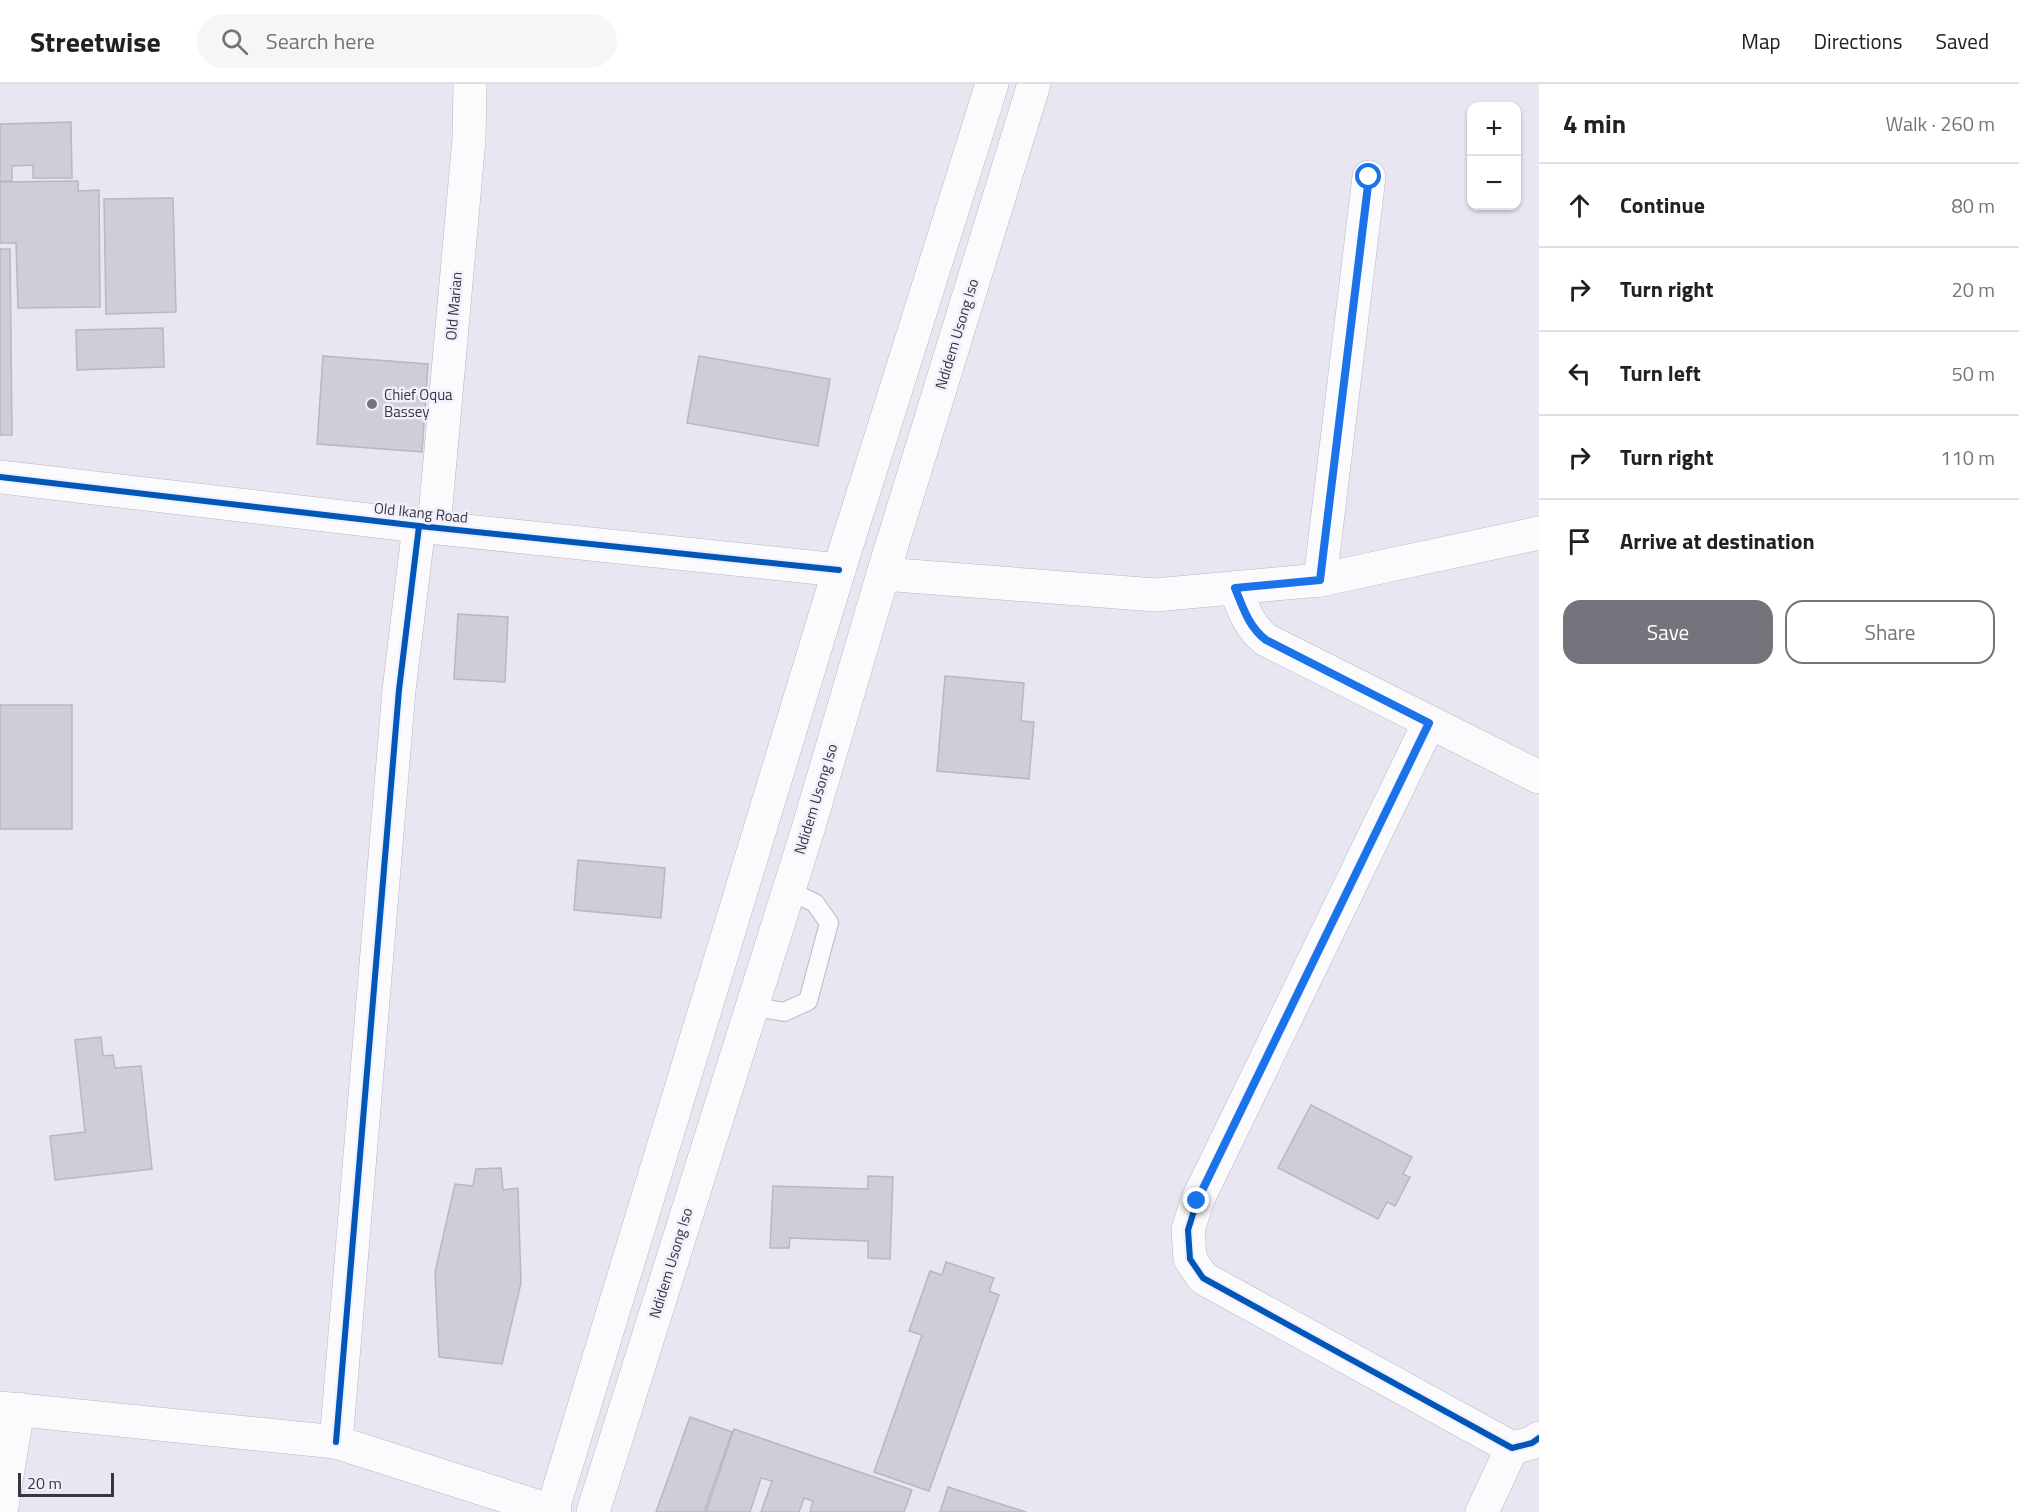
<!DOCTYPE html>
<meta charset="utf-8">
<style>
body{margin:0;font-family:"Titillium Web",sans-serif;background:#f6f6f6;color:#202124}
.controls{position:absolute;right:18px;top:18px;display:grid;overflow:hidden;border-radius:12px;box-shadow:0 2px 4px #0004}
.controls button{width:54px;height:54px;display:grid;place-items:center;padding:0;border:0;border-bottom:2px solid #e0e0e0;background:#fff;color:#202124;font:30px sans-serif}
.scale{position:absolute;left:18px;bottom:15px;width:96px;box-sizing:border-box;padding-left:6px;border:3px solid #38373f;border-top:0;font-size:16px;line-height:21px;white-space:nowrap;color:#38373f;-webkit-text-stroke:4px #f0effc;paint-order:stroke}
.stop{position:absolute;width:18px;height:18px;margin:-14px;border:4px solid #1a73e8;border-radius:50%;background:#fff}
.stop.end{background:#1a73e8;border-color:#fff;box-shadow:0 2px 6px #0008}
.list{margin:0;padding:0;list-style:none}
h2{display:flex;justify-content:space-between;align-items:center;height:78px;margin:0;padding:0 24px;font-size:26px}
h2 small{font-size:20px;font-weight:400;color:#757577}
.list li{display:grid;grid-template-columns:39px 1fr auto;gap:18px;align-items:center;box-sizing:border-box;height:84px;padding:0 24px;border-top:2px solid #e0e0e0}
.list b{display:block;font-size:22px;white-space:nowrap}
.list em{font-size:20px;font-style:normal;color:#757577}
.actions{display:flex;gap:12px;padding:18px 24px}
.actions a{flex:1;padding:14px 0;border:2px solid #75747d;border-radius:18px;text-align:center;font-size:21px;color:#75747d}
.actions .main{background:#75747d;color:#fff}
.icon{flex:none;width:33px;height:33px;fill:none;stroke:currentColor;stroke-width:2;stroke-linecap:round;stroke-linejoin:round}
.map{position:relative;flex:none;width:1539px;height:1428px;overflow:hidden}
header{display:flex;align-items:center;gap:36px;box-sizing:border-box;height:84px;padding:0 30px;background:#fff;border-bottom:2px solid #e0e0e0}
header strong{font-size:28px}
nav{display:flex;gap:33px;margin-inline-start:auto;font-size:21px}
.search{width:420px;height:54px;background:#f6f6f6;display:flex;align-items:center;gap:15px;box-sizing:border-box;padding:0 21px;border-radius:33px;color:#757577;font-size:22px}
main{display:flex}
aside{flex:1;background:#fff}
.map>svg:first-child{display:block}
.building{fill:#d0ccd8;stroke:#b9b7c0;stroke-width:1.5}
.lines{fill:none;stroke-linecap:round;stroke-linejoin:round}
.lane-casing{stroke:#b9b8c1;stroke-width:20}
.street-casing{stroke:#b9b8c1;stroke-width:34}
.secondary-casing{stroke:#b9b8c1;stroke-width:34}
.highway-casing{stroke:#b9b8c1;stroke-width:34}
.lane{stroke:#fbfbfd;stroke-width:18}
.street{stroke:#fbfbfd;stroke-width:33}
.secondary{stroke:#fbfbfd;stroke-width:33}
.highway{stroke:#fbfbfd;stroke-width:33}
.cycleway-casing{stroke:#f0effc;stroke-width:10}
.cycleway{stroke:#0057b8;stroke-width:6}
.route{stroke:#1a73e8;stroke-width:8}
.poi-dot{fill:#75747d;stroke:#f0effc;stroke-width:2}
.labels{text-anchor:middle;stroke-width:5;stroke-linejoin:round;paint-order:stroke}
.street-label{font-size:15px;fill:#38373f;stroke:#f0effc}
.poi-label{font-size:15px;fill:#38373f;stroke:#f0effc;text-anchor:start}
</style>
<header>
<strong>Streetwise</strong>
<div class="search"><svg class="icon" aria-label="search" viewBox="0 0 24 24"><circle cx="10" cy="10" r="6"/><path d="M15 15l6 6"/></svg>Search here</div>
<nav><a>Map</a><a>Directions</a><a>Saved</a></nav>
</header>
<main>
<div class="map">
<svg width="1539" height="1428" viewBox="0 0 1539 1428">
<rect width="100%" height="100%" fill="#e7e6f1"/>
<g class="building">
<path d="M71,38L72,94H33V81L12,82V97H0V40Z"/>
<path d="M78,97V107L99,106L100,223L18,224L16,159H0V98Z"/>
<path d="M173,114L176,228L106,230L104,115Z"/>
<path d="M0,165H10L12,351H0Z"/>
<path d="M163,244L164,283L77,286L76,246Z"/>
<path d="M323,272L428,280L422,368L317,360Z"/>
<path d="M699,272L830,295L818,362L687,339Z"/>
<path d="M458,530L508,533L505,598L454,595Z"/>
<path d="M945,592L1024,599L1021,637L1034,638L1029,695L937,687Z"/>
<rect x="0" y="621" width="72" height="124"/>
<path d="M578,776L665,784L661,834L574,826Z"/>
<path d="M101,953L103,972L113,971L115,984L141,982L152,1085L55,1096L50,1052L85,1048L75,956Z"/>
<path d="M1311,1021L1412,1073L1403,1090L1410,1093L1395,1122L1387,1118L1378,1135L1278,1084Z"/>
<path d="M501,1084L503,1106L518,1104L521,1199L502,1280L439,1273L435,1188L455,1100L473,1102L476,1085Z"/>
<path d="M868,1092L893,1093L890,1175L868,1174V1157L790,1154L789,1164H770L773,1102L868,1105Z"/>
<path d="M946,1178L994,1194L989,1207L999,1211L929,1407L874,1388L922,1251L909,1247L930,1187L942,1191Z"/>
<path d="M690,1333L732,1348L704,1428H656Z"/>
<path d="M734,1345L912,1406L904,1428H810L813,1417L804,1414L799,1428H761L772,1397L761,1394L750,1428H706Z"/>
<path d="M948,1403L1026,1428H940Z"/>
</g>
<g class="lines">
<g class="lane-casing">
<path id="lane" d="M751,922L784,928L808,917L829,839L815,819L788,806"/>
</g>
<g class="street-casing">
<g id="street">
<path d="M434,443L469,55L470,0"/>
<path d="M883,490L1155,511L1320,496L1539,449"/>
<path d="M1320,496L1369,93"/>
<path d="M1235,504C1243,524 1249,543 1266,556L1539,693"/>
<path d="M1429,639L1197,1117L1188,1146L1190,1175L1203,1194L1512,1364L1532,1359L1539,1354"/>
<path d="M0,1324L336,1358L555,1428"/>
<path d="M336,1358L399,606L419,442"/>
<path d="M1,1428L18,1325"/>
<path d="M1482,1428L1512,1364"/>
</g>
</g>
<g class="secondary-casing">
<path id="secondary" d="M0,393L419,442L839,486"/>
</g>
<g class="highway-casing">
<g id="highway">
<path d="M552,1428L839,486L992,0"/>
<path d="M593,1428L809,742L883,490L1034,0"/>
</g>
</g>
<use href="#lane" class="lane"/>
<use href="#street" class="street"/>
<use href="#secondary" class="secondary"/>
<use href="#highway" class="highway"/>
<g class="cycleway-casing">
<g id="cycleway">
<path d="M0,393L419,442L839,486"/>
<path d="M1429,639L1197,1117L1188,1146L1190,1175L1203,1194L1512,1364L1532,1359L1539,1354"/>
<path d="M336,1358L399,606L419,442"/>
</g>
</g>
<use href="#cycleway" class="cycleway"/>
</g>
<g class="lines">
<path class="route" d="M1197,1117L1429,639L1266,556C1249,543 1243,524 1235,504L1320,496L1369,93"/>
</g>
<circle class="poi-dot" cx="372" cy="320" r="6"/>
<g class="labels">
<g class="street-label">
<text transform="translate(454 222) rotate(-85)" y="5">Old Marian</text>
<text transform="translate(957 250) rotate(-73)" y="5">Ndidem Usong Iso</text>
<text transform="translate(421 429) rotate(6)" y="5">Old Ikang Road</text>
<text transform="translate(816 715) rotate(-73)" y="5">Ndidem Usong Iso</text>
<text transform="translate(671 1179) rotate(-73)" y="5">Ndidem Usong Iso</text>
</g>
<g class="poi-label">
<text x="384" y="316">Chief Oqua<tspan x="384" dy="17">Bassey</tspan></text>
</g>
</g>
</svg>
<div class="controls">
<button>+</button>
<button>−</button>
</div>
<div class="scale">20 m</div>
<div class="stop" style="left:1369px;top:93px"></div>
<div class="stop end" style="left:1197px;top:1117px"></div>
</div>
<aside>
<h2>4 min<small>Walk · 260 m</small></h2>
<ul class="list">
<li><svg class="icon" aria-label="ahead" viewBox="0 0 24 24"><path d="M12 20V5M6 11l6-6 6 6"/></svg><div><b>Continue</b></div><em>80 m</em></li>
<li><svg class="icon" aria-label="right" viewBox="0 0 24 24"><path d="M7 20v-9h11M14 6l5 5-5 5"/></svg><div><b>Turn right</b></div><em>20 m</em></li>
<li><svg class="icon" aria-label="left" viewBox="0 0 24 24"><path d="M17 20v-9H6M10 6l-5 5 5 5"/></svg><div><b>Turn left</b></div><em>50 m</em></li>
<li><svg class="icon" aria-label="right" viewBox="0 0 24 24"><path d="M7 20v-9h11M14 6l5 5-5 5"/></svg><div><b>Turn right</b></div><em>110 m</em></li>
<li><svg class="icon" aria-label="arrive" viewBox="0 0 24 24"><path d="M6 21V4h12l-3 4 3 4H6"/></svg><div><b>Arrive at destination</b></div></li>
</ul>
<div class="actions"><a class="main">Save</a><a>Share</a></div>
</aside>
</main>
